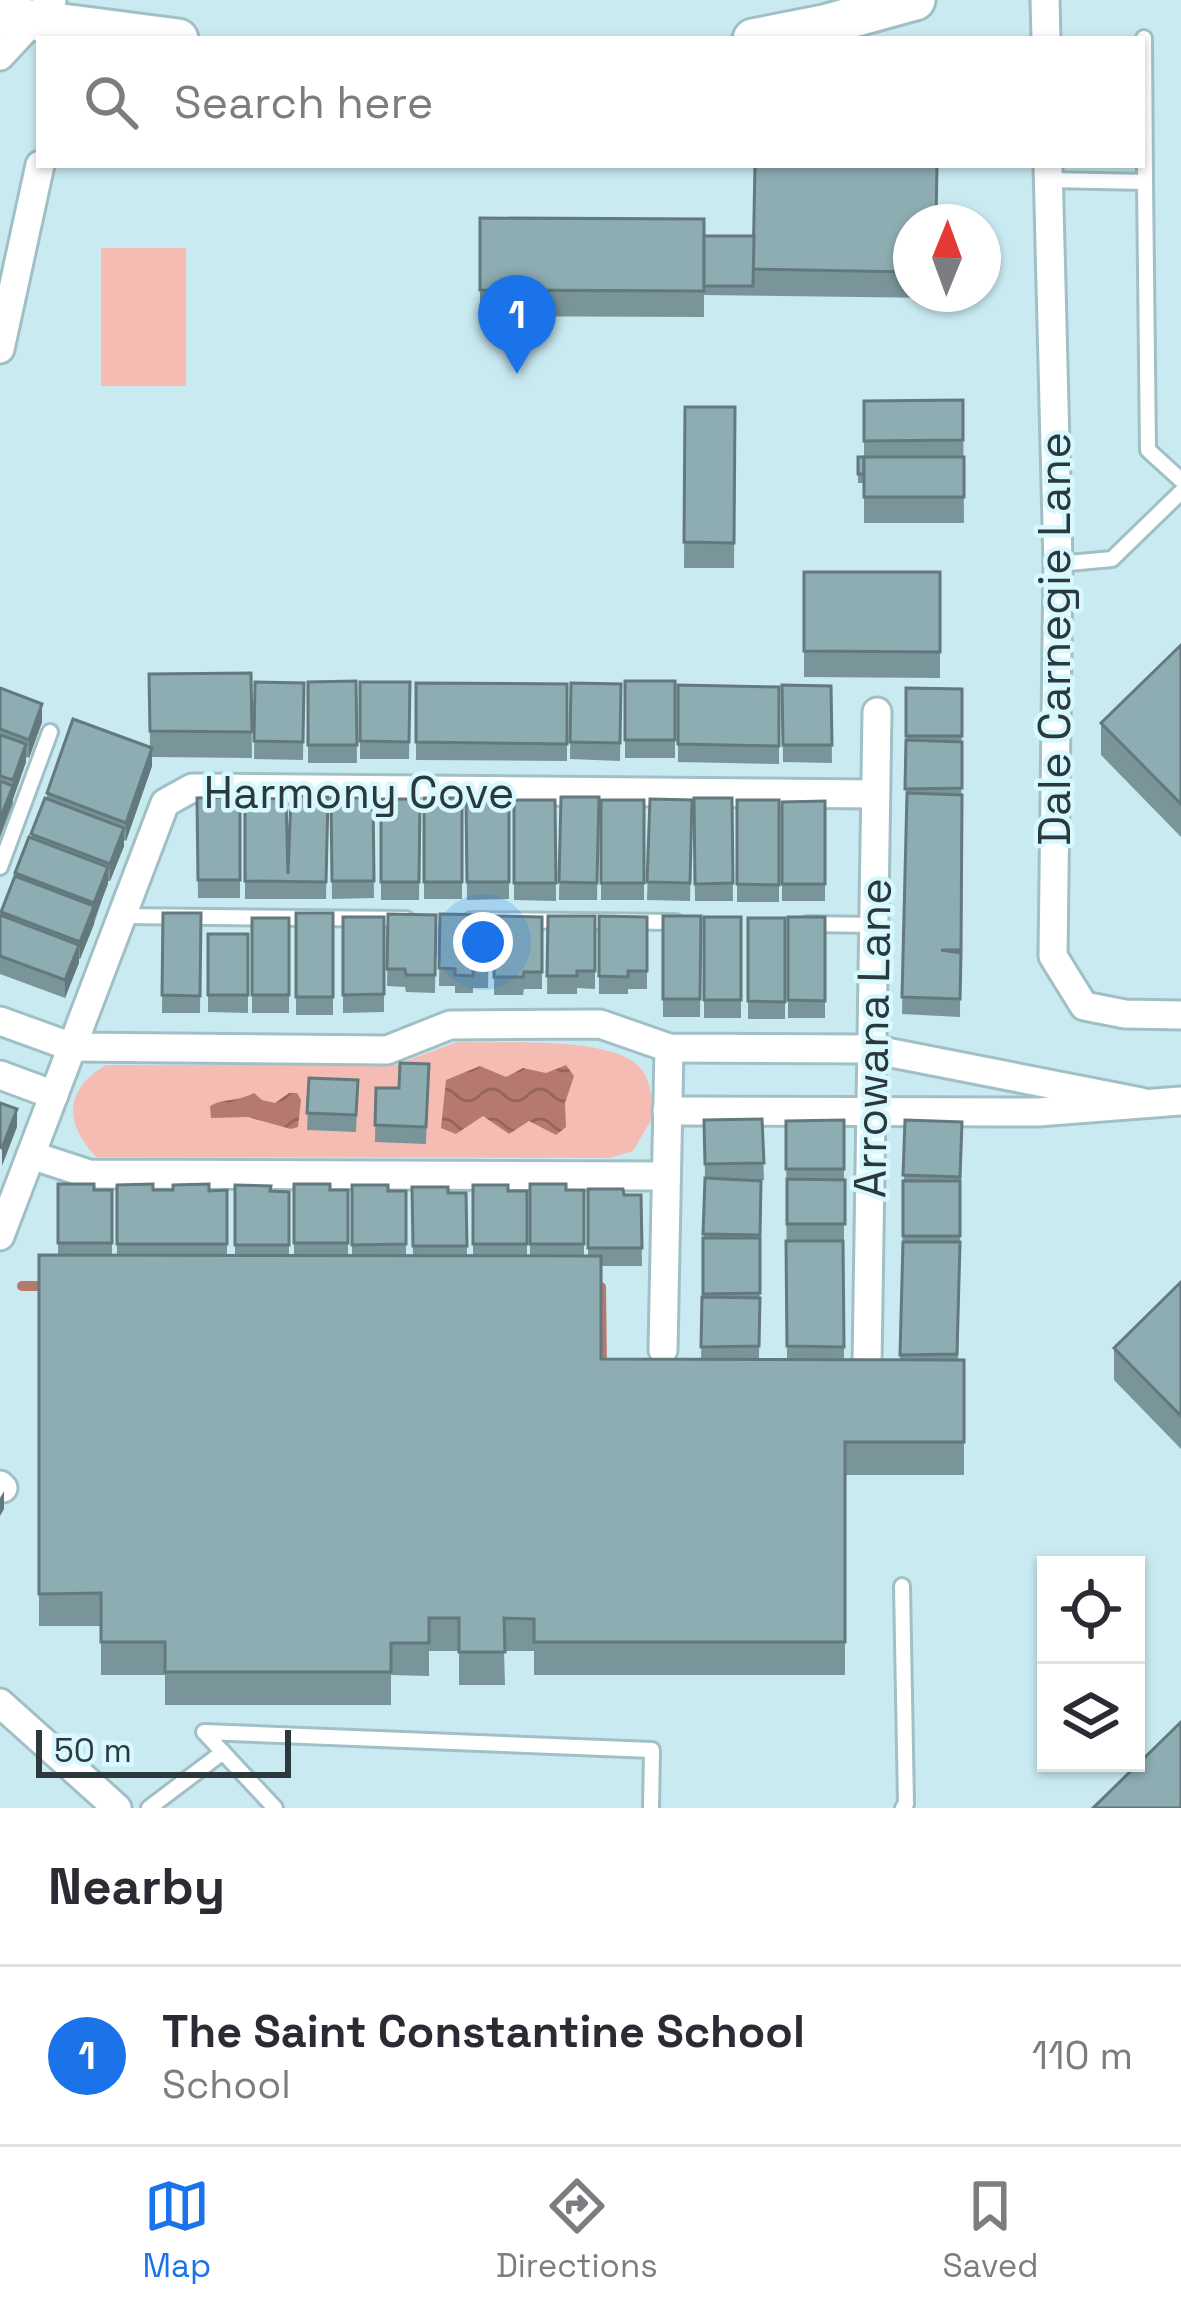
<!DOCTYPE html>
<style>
body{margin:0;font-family:"Space Grotesk",sans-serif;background:#f7f7f7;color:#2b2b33}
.controls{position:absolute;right:36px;bottom:36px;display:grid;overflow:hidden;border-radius:0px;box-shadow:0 3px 9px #0004}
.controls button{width:108px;height:108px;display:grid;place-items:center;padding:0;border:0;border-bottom:3px solid #e1e1e2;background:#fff;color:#2b2b33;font:60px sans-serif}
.compass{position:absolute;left:893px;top:204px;width:108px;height:108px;border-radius:50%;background:#fff;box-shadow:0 3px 9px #0004;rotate:1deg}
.scale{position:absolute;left:36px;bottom:30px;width:255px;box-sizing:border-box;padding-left:12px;border:6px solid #2c393c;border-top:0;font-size:33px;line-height:42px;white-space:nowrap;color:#2c393c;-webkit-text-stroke:9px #d6f8fe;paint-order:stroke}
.you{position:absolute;left:483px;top:942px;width:42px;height:42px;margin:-30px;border:9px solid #fff;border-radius:50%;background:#1a73e8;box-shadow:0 0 0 18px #1a73e833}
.badge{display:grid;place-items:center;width:78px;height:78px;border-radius:50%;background:#1a73e8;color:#fff;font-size:39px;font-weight:700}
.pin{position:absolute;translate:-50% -99px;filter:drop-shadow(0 3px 6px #0008)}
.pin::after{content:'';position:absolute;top:63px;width:42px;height:36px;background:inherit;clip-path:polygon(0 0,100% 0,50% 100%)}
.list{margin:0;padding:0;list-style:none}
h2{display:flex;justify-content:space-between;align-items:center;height:156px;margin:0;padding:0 48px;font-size:51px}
h2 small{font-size:39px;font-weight:400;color:#7c7c81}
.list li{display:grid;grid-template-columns:78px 1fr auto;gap:36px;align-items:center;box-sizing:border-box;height:180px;padding:0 48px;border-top:3px solid #e1e1e2}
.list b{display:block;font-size:45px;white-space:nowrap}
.list p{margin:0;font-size:39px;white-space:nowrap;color:#7c7c81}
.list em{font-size:39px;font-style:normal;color:#7c7c81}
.icon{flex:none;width:66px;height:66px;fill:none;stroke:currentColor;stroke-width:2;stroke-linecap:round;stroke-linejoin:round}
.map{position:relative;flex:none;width:1181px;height:1808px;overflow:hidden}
.search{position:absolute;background:#fff;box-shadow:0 3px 9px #0004;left:36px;right:36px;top:36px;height:132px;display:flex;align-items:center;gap:30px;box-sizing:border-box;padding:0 42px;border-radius:0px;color:#7c7c81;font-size:45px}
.sheet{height:336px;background:#fff}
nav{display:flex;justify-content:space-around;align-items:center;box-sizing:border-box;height:168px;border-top:3px solid #e1e1e2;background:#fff;font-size:33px;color:#7c7c81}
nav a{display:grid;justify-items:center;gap:6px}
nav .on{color:#1a73e8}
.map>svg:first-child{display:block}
.green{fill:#f5bcb3}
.water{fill:url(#water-waves)}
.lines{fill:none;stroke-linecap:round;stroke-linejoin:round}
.stream{stroke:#b67970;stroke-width:10}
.lane-casing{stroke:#a0c0c6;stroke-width:20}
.street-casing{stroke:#a0c0c6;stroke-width:33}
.secondary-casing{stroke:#a0c0c6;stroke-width:45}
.lane{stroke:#fff;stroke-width:14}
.street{stroke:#fff;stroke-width:27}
.secondary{stroke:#fff;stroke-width:39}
.wall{fill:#79959a}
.shaded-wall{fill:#63797d}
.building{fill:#8dadb3;stroke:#63797d;stroke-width:3}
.labels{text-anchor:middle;stroke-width:9;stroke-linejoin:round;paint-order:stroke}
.street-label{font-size:45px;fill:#2c393c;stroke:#d6f8fe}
</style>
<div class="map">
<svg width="1181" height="1808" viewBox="0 0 1181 1808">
<defs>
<pattern id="water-waves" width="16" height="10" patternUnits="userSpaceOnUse" patternTransform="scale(3)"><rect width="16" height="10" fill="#b67970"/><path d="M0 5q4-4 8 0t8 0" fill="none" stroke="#94645d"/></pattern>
</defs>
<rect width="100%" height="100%" fill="#c9eaf1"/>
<g class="green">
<rect x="101" y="248" width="85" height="138"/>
<path d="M457,1042C500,1044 618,1034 643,1071C651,1083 652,1102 653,1117L633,1151L610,1158L96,1157C64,1122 64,1090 106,1065H395Z"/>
</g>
<g class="water">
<path d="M566,1065L574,1076L565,1103L566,1127L556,1135L529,1121L509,1134L483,1116L456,1134L441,1128L446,1080L480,1066L506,1077L523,1068L546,1073Z"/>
<path d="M254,1093L262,1100L275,1103L289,1093H297L301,1100L298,1127L291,1129L248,1117L211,1118L210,1106C224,1098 237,1102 254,1093Z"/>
</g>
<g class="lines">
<g class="stream">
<path d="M22,1286H49"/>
<path d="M590,1287H601L602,1371"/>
</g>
<g class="lane-casing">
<g id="lane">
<path d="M1144,38L1145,182"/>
<path d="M1049,180L1145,182L1148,450L1181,480"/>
<path d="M1058,564L1112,559L1181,492"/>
<path d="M0,867L50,732"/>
<path d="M123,916L406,919"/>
<path d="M471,920L676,922"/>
<path d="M807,924L874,925"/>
<path d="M902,1586L906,1804L903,1808"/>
<path d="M149,1808L223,1752"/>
<path d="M275,1808L204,1732L652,1750L651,1808"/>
</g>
</g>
<g class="street-casing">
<g id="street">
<path d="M1045,0L1046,39"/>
<path d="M0,56L52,0"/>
<path d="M1048,165L1058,564L1053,956L1084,1006L1125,1014L1181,1015"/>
<path d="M0,349L40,165"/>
<path d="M0,1021L72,1047L387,1050L450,1025L600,1024L669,1048L871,1049L1141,1102"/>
<path d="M0,1075L54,1095"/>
<path d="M667,1111L1038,1112L1181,1101"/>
<path d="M31,1155L89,1174L666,1176"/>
<path d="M0,1236L165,803L192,788L875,794"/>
<path d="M663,1350L669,1048"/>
<path d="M867,1365L877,712"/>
<path d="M0,1485L3,1488"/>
<path d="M0,1703L117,1808"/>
</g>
</g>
<g class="secondary-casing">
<g id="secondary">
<path d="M0,16L178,39"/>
<path d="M753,39L824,25L915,0"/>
</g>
</g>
<use href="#lane" class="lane"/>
<use href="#street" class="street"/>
<use href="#secondary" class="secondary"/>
</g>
<g class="wall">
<path d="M480,218L704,219V317L480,316Z"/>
<path d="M911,222V294H936V298L704,295V236H754Z"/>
<path d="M963,400L964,523H864V483H858V466L864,457V401Z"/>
<path d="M685,407H735L734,568H684Z"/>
<path d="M804,572H940V678L804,677Z"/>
<path d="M1181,645V837L1101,755V723Z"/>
<path d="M251,673L252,758L152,757V766L126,841L124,840V846L110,881H108L94,924L80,959H79L65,998L0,974V915L47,799V793L150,748L149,674Z"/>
<path d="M356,681L357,763H308V682Z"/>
<rect x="625" y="681" width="50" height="77"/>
<path d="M255,682L304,683L303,760L254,759Z"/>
<path d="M360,682H410L409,759H360Z"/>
<path d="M416,683L567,684V761L416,760Z"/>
<path d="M571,683L621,684L620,761L570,759Z"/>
<path d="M678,685L779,687V764L678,762Z"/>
<path d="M782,685L831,686L832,763L783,762Z"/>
<path d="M0,688L42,722L29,758L26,757V762L13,797V804L0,837Z"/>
<path d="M906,688L962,689L960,1017L902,1014L906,806Z"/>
<path d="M240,797V898H198L197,798Z"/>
<path d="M328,797L326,899H245V798L288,874Z"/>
<path d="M561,797H599L597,900H559Z"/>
<path d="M331,798H373L374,898L332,899Z"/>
<rect x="424" y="798" width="38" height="101"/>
<path d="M694,798H732L733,901H695Z"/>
<path d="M381,799H420L419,900H381Z"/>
<path d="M466,799H509V899L467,900Z"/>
<path d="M650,799L692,800L690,901L647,900Z"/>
<path d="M514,800H555L556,901L514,900Z"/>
<rect x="601" y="800" width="43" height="100"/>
<rect x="737" y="800" width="42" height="102"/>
<path d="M825,801V901H782V802Z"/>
<path d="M163,913H201L200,1013H162Z"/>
<rect x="296" y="913" width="37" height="102"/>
<path d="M388,914L436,915L435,993L406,992L405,987L387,986Z"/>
<path d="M440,914L489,915L488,988H473V993H455V986H439Z"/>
<path d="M494,916L542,917V989H524L523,995H494Z"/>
<path d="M548,916H595V989L577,988V994H547Z"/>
<path d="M599,916L647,917V989H628V994H599Z"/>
<path d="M663,916H701L700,1017H663Z"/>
<path d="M343,917H384V1012L343,1013Z"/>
<rect x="704" y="917" width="37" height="101"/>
<rect x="788" y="917" width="37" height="101"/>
<rect x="252" y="918" width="37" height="95"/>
<rect x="748" y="918" width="37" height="101"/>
<path d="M208,934H248V1013L208,1012Z"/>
<path d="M429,1064L426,1144L375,1142L376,1088H399Z"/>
<path d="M309,1078L358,1080L356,1132L307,1130Z"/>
<path d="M762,1119L764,1180H756L761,1181L759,1360H787L786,1121L844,1120V1360H900L905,1120L962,1122L958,1360H964V1475H845V1675H534V1651H504L505,1685H459V1651H429V1676L391,1675V1705H165V1675H101V1626H39V1255H58V1184L94,1190H112V1255H117V1185L153,1190H227V1256H235V1185L270,1191L289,1192V1256H294V1184L330,1190H348V1256H352V1185L388,1191H406V1256H413L412,1187L448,1193H466L467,1256H473V1185L508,1191H527V1256H530V1184L566,1190H584V1256H588V1189L624,1195H641L642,1266H601V1359L701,1360L705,1178L704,1120Z"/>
<path d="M1181,1282V1449L1114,1380V1348Z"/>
</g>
<g class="shaded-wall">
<path d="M42,704V722L29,758V740Z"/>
<path d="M26,744V762L0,837V819Z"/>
<path d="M152,748V766L126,841V823Z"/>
<path d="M124,828V846L110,881V864Z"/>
<path d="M108,867V884L94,920V903Z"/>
<path d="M94,906V924L80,959V942Z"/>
<path d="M79,945V963L65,998V980Z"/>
<path d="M17,1109V1127L2,1166V1148Z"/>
<path d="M4,1491V1509L0,1516V1498Z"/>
</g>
<g class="building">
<path d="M755,165H937L936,222H911V272L753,269Z"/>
<path d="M480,218L704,219V291L480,290Z"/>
<path d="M704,236H754L753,286H704Z"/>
<path d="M963,400V440L864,441V401Z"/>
<path d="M685,407H735L734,543L684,542Z"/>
<rect x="858" y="457" width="6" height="17"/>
<rect x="864" y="457" width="100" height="40"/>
<path d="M804,572H940V652L804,651Z"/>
<path d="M1181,645V804L1101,723Z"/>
<path d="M251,673L252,732L150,731L149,674Z"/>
<path d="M356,681L357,745H308V682Z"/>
<rect x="625" y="681" width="50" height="59"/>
<path d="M255,682L304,683L303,742L254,741Z"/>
<path d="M360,682H410L409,742L360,741Z"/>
<path d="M416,683L567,684V744L416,742Z"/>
<path d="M571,683L621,684L620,743L570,742Z"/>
<path d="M678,685L779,687V746L678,744Z"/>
<path d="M782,685L831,686L832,745H783Z"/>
<path d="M0,688L42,704L29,740L0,729Z"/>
<path d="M906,688L962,689V736H906Z"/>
<path d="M73,719L152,748L126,823L47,793Z"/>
<path d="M0,735L26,744L13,780L0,776Z"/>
<path d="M906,740L962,742V788L905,789Z"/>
<path d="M0,781L13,786L0,819Z"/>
<path d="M907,793L962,795L961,950H941L961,953L960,999L902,997Z"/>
<path d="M291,796L328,797L326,882L245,881V798L286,799L288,874Z"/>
<path d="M240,797V880H198L197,798Z"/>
<path d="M561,797H599L597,883L559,882Z"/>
<path d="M45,798L124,828L110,864L31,834Z"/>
<path d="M331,798H373L374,881H332Z"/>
<rect x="424" y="798" width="38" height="84"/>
<path d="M694,798H732L733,883L695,884Z"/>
<path d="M381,799H420L419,882H381Z"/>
<path d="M466,799H509V882H467Z"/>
<path d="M650,799L692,800L690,883L647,882Z"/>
<path d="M514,800H555L556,883H514Z"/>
<rect x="601" y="800" width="43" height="83"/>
<path d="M737,800H779V885L737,884Z"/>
<path d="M825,801V884H782V802Z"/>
<path d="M29,837L108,867L94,903L15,873Z"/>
<path d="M15,876L94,906L80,942L1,912Z"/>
<path d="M163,913H201L200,996L162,995Z"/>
<rect x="296" y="913" width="37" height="84"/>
<path d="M388,914L436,915L435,975H406L405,969H387Z"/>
<path d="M440,914L489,915L488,970H473V976L455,975V969L439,968Z"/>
<path d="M0,915L79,945L65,980L0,956Z"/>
<path d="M494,916L542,917V972H524L523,977H494Z"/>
<path d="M548,916H595V971H577V976H547Z"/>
<path d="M599,916L647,917V971H628V977L599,976Z"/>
<path d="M663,916H701L700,999H663Z"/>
<path d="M343,917H384V994L343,995Z"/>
<rect x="704" y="917" width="37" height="83"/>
<path d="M788,917H825V1001L788,1000Z"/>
<rect x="252" y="918" width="37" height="77"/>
<path d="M748,918H785V1002L748,1001Z"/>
<rect x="208" y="934" width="40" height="61"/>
<path d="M400,1063L429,1064L426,1127L375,1125L376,1088H399Z"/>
<path d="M309,1078L358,1080L356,1115L307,1113Z"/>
<path d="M0,1103L17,1109L2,1148L0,1147Z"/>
<path d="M762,1119L764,1163L705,1164L704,1120Z"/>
<path d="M844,1120V1169H786V1121Z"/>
<path d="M905,1120L962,1122L960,1177L903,1175Z"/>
<path d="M705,1178L761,1181L760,1235L703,1234Z"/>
<path d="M787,1179L845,1180V1224H787Z"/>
<rect x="903" y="1181" width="57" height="55"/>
<path d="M58,1184H94V1190H112V1243H58Z"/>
<path d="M153,1184V1190H173V1185L209,1184V1191L227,1190V1244H117V1185Z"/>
<path d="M294,1184H330V1190H348V1243H294Z"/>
<path d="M530,1184H566V1190H584V1244H530Z"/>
<path d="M235,1185L271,1186L270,1191L289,1192V1245H235Z"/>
<path d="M352,1185H388V1191H406V1244L352,1245Z"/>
<path d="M473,1185H508V1191H527V1244H473Z"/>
<path d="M412,1187H448V1193H466L467,1246H413Z"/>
<path d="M588,1189H623L624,1195H641L642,1248H588Z"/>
<path d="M703,1238H760V1293L703,1294Z"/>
<path d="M786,1241H843L844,1347L787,1346Z"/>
<path d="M903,1242H960L957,1354L900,1355Z"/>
<path d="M39,1255L601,1256V1359L964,1360V1442H845V1642H534V1619L504,1618L505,1652H459V1618H429V1643H391V1672H165V1642H101V1593L39,1594Z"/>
<path d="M1181,1282V1416L1114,1348Z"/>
<path d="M702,1297L760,1298L759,1346L701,1347Z"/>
<path d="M1181,1722V1808H1093Z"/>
</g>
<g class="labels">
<g class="street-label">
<text transform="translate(1054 639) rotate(-90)" y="16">Dale Carnegie Lane</text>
<text x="359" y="808">Harmony Cove</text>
<text transform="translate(872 1038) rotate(-89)" y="16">Arrowana Lane</text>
</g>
</g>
</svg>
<div class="controls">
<button><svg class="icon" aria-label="locate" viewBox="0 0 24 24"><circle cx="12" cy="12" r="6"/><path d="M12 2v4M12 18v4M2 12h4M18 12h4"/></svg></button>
<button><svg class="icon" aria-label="layers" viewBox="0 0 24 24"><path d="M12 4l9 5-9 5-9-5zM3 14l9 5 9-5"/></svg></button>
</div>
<svg class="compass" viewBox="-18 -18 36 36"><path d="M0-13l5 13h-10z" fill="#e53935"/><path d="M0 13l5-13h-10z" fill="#7c7c81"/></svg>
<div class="scale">50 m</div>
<div class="you"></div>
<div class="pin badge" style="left:517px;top:374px">1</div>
<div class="search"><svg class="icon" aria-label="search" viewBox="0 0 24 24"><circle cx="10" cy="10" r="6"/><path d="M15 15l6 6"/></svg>Search here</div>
</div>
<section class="sheet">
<h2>Nearby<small></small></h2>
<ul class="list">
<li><span class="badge">1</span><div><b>The Saint Constantine School</b><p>School</p></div><em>110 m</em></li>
</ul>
</section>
<nav>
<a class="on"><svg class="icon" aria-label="map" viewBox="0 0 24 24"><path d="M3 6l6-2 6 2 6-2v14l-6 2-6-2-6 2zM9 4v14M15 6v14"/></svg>Map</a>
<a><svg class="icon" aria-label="directions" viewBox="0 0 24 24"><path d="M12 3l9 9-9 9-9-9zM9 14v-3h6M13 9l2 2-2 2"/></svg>Directions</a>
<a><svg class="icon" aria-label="saved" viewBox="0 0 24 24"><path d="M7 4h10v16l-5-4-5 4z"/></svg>Saved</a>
</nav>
